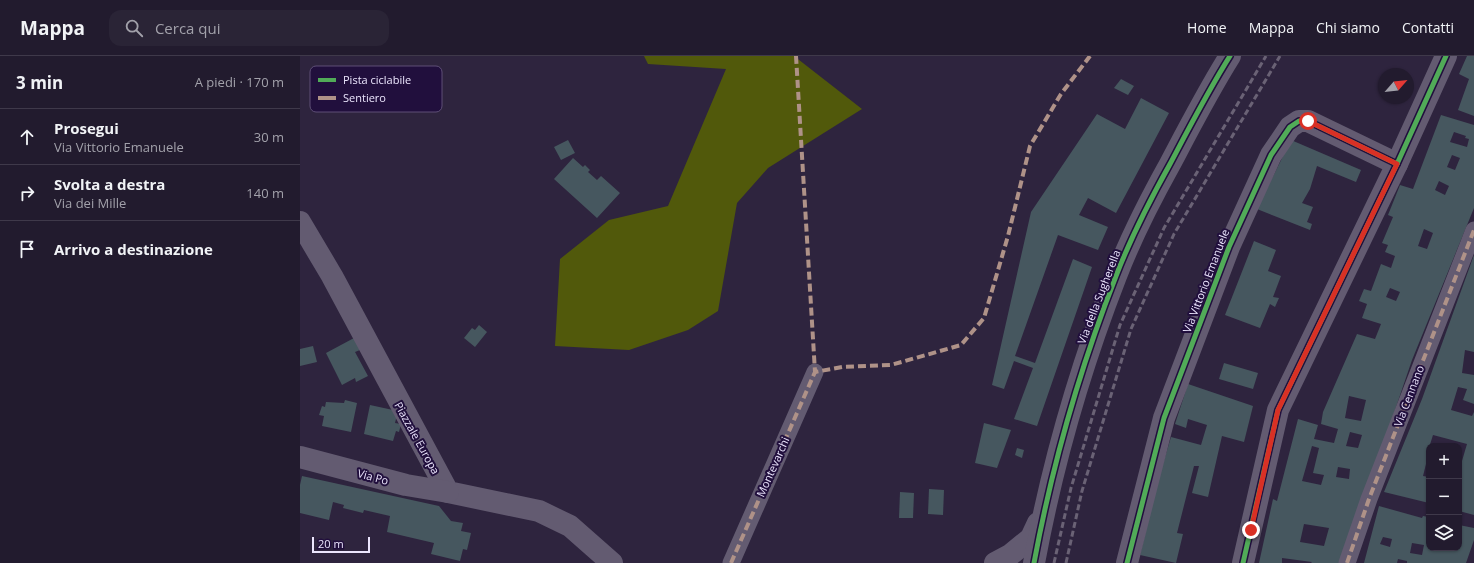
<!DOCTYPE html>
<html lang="it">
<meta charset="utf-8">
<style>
body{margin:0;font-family:"Open Sans",sans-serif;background:#2a2436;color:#f1f3f6}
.controls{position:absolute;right:12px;bottom:12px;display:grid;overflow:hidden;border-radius:8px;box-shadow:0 1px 3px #0004}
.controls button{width:36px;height:36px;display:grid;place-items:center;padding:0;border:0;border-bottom:1px solid #3f394a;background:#221b2e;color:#f1f3f6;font:20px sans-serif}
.compass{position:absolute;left:1078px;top:12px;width:36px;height:36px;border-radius:50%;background:#221b2e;box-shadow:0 1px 3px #0004;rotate:62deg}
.scale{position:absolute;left:12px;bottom:10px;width:58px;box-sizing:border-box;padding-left:4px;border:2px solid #ebe5fd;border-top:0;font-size:11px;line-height:14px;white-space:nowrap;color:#ebe5fd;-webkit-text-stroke:3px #210f3d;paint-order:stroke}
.stop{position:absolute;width:12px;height:12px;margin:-9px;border:3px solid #d93025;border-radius:50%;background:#fff}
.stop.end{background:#d93025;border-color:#fff;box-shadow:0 1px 4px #0008}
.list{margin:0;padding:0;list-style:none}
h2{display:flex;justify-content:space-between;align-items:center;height:52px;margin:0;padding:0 16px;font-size:17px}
h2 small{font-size:13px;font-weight:400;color:#a2a1aa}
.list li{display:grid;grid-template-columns:26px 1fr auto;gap:12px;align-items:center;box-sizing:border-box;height:56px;padding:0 16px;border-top:1px solid #3f394a}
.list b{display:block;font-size:15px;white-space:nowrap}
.list p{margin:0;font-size:13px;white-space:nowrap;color:#a2a1aa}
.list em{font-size:13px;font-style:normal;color:#a2a1aa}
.icon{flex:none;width:22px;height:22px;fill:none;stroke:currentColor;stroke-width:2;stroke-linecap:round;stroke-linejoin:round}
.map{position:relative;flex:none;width:1174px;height:507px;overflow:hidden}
header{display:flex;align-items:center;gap:24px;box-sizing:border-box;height:56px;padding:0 20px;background:#221b2e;border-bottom:1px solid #3f394a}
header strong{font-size:19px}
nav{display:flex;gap:22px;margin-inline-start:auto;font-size:14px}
.search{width:280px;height:36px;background:#2a2436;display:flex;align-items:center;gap:10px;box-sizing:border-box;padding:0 14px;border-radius:12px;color:#a2a1aa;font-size:15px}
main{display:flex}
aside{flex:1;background:#221b2e}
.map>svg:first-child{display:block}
.forest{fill:#51590b}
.building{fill:#46575f;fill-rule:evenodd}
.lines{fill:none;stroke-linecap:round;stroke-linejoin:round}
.pedestrian{stroke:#635b71;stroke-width:17}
.minor{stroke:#635b71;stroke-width:22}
.tertiary{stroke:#635b71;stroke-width:22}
.rail{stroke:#6a6275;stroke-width:3;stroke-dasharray:6 3;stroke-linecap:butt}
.quiet{stroke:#af9288;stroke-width:4;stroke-dasharray:8 4;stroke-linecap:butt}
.cycleway-casing{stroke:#210f3d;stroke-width:8}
.cycleway{stroke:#51ab58;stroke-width:5}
.route{stroke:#d93025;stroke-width:5}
.labels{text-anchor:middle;stroke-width:4;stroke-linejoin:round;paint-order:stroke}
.street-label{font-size:11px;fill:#ebe5fd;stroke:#210f3d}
.key{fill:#210f3d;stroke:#5e4f77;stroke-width:1}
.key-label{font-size:11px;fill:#ebe5fd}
</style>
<header>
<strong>Mappa</strong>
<div class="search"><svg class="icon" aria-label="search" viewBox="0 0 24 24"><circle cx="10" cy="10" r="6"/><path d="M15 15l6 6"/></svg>Cerca qui</div>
<nav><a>Home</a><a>Mappa</a><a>Chi siamo</a><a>Contatti</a></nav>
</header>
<main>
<aside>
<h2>3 min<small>A piedi · 170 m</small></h2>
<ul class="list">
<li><svg class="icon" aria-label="ahead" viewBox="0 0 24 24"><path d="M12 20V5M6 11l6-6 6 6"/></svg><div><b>Prosegui</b><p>Via Vittorio Emanuele</p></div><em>30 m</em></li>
<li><svg class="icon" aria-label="right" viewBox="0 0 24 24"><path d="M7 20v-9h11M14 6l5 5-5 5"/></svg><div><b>Svolta a destra</b><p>Via dei Mille</p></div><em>140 m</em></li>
<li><svg class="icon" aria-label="arrive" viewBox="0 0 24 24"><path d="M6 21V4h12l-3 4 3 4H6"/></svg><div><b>Arrivo a destinazione</b></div></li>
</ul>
</aside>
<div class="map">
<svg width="1174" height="507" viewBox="0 0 1174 507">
<rect width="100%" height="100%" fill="#2e243e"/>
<path class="forest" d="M344,0H494L562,53L468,112L437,147L418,255L388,274L329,294L255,290L260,203L309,164L368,150L426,13L348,8Z"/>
<g class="building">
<path d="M1167,0H1174V60L1158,54L1169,23L1159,18Z"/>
<path d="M821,23L834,30L828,39L814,32Z"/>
<path d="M841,42L869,57L816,157L788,142L779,159L808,171L798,194L758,179L715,300L735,307L773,203L792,211L737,370L714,363L733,312L714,305L704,333L692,329L731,156L797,58L825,73Z"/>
<path d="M1141,59L1174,69V152L1112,304L1043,507H1011L1012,506L982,502V507H959L973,443L977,445L998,363L1018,369L1014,383L1034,387L1038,373L1021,368L1023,356L1057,278L1075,283L1081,268L1062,262L1067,248L1059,245L1064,233L1071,235L1081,208L1091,212L1095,200L1085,196L1088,189L1082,187L1093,161L1088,159L1100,129L1113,133ZM1154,76L1166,80L1165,82L1169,83L1167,91L1150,86ZM1152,99L1160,102L1155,114L1147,111ZM1139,125L1149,130L1145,139L1135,134ZM1124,173L1133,177L1127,193L1118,190ZM1090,232L1100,236L1096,245L1086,241ZM1049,340L1066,344L1061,365L1045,362ZM1050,376L1062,379L1058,392L1046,390ZM1012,390L1019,392L1013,417L1024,419L1021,429L1002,425ZM1038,411L1050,413L1049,423L1036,421ZM1004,468L1029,472L1024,490L1000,486Z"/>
<path d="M268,84L275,97L261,104L254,91Z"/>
<path d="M991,84L1061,114L1056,126L1017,110L1010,133L1002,147L1013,151L1007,166L1012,168L1010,174L957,153Z"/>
<path d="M273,102L283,111L285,109L290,114L288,116L297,124L301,120L320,137L297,162L254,123Z"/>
<path d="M954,185L976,194L968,215L981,220L973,241L979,242L975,251L970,248L960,272L925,259Z"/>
<path d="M1174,199V296L1165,294L1162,317L1174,319V348L1163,344L1167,333L1158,331L1151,354L1172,360L1174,356V459L1159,455V415L1167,388L1133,379L1127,398H1129V409L1126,408L1123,420L1129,421V447L1084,436L1122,343Z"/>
<path d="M179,269L187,276L175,291L164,282L172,272L175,274Z"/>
<path d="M54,282L60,294L55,296L68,320L56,326L55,322L42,329L26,297Z"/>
<path d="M13,290L17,306L0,310V293Z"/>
<path d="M924,307L958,317L953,333L919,323Z"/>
<path d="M888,328L953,350L944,386L922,380L908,441L892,437L899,410H894L877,477L883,478L876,507L840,499L859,421L871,381L901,389L907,369L888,363L886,372L875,368Z"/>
<path d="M45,344L57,347L51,376L22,370L24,360L19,359L22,350L25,351L26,346L44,347Z"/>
<path d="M70,349L93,354L97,359L95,367L101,368L99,376L96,375L93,385L64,378Z"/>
<path d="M684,367L711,374L697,412L675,407Z"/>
<path d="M717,392L724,394L722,402L715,399Z"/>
<path d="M2,420L139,450L151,465L163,467L161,475L171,477L167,494L163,493L160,505L131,498L134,487L87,476L90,460L64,454L63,457L43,452L44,449L33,446L29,464L0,457V429Z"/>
<path d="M629,433L644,434L643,459L628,458Z"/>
<path d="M600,436L614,437L613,462H599Z"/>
<path d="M1079,450L1122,462L1123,460L1129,461V492H1159V469L1174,472V484L1166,507H1107V505L1098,503L1097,507H1064ZM1083,481L1092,483L1090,491L1080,488ZM1112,487L1124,489L1122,499L1110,497Z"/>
</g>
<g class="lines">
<g class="pedestrian">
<path d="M431,507L515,316"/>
<path d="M1047,507L1069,443L1174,174"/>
</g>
<g class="minor">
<path d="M0,166L32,220L148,436L239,455L270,470L312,507"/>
<path d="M0,401L106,429L148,436"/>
<path d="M827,507L864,362L929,191L971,99L990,71L999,65H1008L1097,108"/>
<path d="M943,507L978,354L1097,108L1146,0"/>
</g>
<g class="tertiary">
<path d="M695,507L710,499L731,482L738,467"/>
<path d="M734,507C752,410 780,312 816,220C831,181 850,144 870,108C889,72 908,35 930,0"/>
</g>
<g class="rail">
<path d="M754,507L771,432L820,269L864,172L966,0"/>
<path d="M766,507L782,435L831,273L874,178L980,0"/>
</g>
<g class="quiet">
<path d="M496,0L515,316L542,311L591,309L661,289L684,262L708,180L730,90L761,38L790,0"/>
<path d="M431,507L515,316V311"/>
<path d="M1047,507L1069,443L1174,174"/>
</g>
<g class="cycleway-casing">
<g id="cycleway">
<path d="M734,507C752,410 780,312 816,220C831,181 850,144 870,108C889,72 908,35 930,0"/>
<path d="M827,507L864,362L929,191L971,99L990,71L999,65H1008L1097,108"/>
<path d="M943,507L978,354L1097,108L1146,0"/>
</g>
</g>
<use href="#cycleway" class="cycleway"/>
</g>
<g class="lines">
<path class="route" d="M951,474L978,354L1097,108L1008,65"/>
</g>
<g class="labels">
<g class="street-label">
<text transform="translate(906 225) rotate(-69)" y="4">Via Vittorio Emanuele</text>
<text transform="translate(799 241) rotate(-69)" y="4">Via della Sugherella</text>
<text transform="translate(1109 340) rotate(-69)" y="4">Via Cennano</text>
<text transform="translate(117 382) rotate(61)" y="4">Piazzale Europa</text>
<text transform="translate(473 411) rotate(-66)" y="4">Montevarchi</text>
<text transform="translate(73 421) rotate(15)" y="4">Via Po</text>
</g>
</g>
<rect x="10" y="10" width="132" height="46" rx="6" class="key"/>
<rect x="18" y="22" width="18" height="4" fill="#51ab58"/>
<rect x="18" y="40" width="18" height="4" fill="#af9288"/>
<g class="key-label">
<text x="43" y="28">Pista ciclabile</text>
<text x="43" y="46">Sentiero</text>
</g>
</svg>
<div class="controls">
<button>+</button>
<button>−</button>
<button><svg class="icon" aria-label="layers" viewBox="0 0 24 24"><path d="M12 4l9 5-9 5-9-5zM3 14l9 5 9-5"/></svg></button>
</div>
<svg class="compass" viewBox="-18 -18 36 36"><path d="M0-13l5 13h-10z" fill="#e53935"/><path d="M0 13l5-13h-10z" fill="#a2a1aa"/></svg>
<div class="scale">20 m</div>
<div class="stop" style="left:1008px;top:65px"></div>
<div class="stop end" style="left:951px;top:474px"></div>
</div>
</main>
